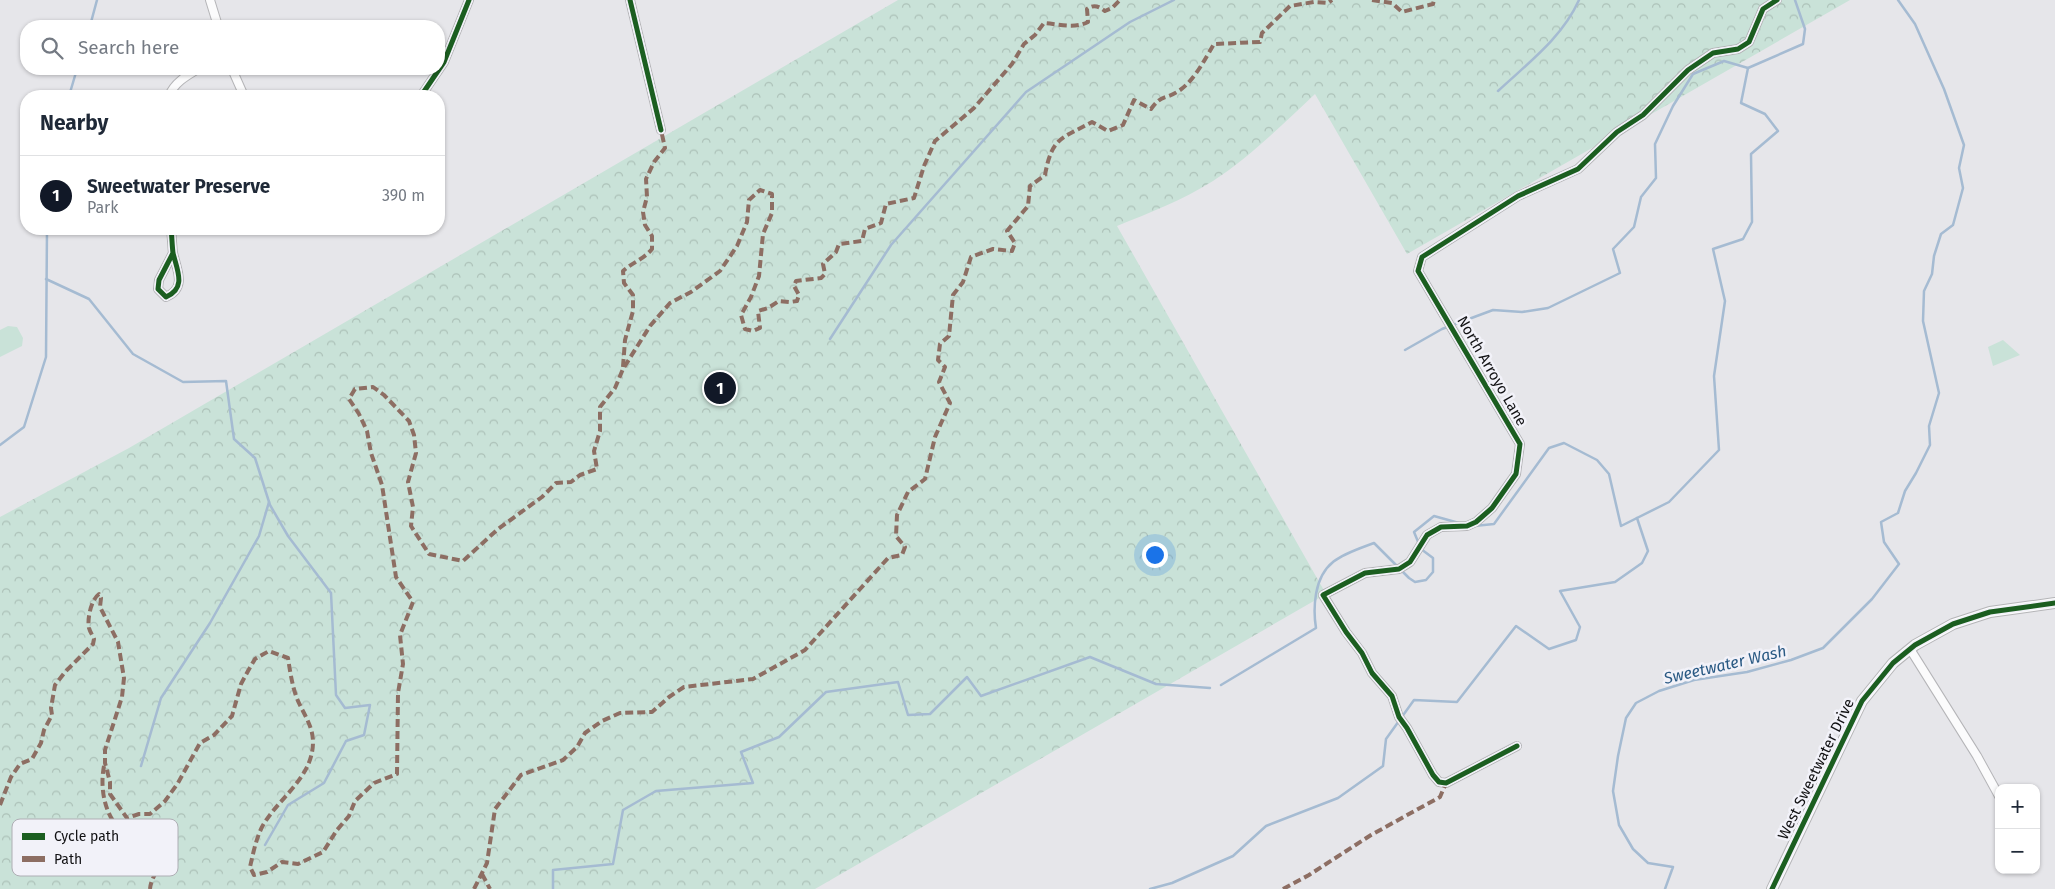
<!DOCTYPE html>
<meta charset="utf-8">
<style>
body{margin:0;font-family:"Fira Sans",sans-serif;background:#f2f2f3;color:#1f2937}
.controls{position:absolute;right:15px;bottom:15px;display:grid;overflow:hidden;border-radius:10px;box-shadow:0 1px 4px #0004}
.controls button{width:45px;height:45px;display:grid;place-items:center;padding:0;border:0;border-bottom:1px solid #e0e1e3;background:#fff;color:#1f2937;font:25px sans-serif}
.you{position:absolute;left:1154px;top:554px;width:18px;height:18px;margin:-12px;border:4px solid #fff;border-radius:50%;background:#1a73e8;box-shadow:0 0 0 8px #1a73e833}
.badge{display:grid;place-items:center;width:32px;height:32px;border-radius:50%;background:#111827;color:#fff;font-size:16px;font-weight:700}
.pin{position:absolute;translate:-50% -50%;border:2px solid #fff;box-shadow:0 1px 5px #0006}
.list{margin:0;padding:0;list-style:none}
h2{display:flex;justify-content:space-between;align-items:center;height:65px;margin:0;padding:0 20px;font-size:21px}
h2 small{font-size:16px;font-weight:400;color:#747a83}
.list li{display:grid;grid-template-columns:32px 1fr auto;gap:15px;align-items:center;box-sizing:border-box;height:80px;padding:0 20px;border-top:1px solid #e0e1e3}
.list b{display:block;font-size:19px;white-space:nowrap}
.list p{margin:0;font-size:16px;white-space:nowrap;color:#747a83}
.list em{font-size:16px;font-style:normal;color:#747a83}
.icon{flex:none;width:28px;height:28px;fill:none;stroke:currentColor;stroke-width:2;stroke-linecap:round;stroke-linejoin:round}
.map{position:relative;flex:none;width:2055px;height:889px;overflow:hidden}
.search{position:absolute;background:#fff;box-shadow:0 1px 4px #0004;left:20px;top:20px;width:425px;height:55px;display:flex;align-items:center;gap:12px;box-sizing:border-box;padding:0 18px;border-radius:20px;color:#747a83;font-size:19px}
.panel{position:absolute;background:#fff;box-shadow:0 1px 4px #0004;left:20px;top:90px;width:425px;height:145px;border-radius:20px}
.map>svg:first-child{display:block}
.park{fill:url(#park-crowns)}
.pitch{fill:#c9e2d8}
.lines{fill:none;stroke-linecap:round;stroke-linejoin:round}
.stream{stroke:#a5bbd2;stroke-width:2.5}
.street-casing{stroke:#b5b5b8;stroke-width:10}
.secondary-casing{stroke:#b5b5b8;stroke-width:12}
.street{stroke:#fbfbfc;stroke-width:8}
.secondary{stroke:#fbfbfc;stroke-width:10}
.quiet{stroke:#8d6e63;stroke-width:4;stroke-dasharray:8 4;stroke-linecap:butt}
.cycleway-casing{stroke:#f2f2f9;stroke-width:8}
.cycleway{stroke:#1b5e20;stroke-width:5}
.labels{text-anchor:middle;stroke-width:5;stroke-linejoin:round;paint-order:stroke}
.street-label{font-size:15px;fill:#111113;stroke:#f2f2f9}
.water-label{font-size:16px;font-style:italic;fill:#295983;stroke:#f2f2f9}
.key{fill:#f2f2f9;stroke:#aeaeb4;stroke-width:1}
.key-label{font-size:14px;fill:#111113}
</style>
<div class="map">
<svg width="2055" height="889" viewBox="0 0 2055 889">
<defs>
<pattern id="park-crowns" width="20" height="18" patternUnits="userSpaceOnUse" patternTransform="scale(1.25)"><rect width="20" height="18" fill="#c9e2d8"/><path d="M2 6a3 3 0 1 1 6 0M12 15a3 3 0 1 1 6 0" fill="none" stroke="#acc1b8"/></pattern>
</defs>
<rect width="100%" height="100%" fill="#e6e6ea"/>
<path class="park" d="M898,0H1850L1407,254L1315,94C1283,124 1250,157 1213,181C1183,200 1149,213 1117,226L1326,594L815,889H0V517L129,448Z"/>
<g class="pitch">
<path d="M8,326L17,327L23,338L22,346L0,357V330Z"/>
<path d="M2003,340L2020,355L1993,366L1988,347Z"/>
</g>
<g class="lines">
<g class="stream">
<path d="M90,26L97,0"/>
<path d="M1498,91C1528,63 1562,38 1579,0"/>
<path d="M69,96L77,69"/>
<path d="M46,279L89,299L133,354L183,382L226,381L234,439L255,458L270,505L288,536L331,593L336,695L345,708L370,705L364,735L346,741L324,783L288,805L265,845"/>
<path d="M830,339L891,245L1026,92L1130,22L1174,0"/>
<path d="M1405,350L1442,329L1493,310L1522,312L1548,308L1620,273L1613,249L1634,227L1641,197L1656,178L1655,144L1673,106L1693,74L1724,61L1748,68"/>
<path d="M0,445L24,427L46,357L47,229"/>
<path d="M1474,526L1494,524L1549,448L1564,443L1597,460L1609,474L1621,526L1669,502L1719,450L1714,376L1725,301L1713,249L1743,239L1752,222L1751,154L1778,131L1765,114L1741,103L1748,68L1803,44L1805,29L1795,0"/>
<path d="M1419,544L1414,532L1434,516L1459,523"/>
<path d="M1221,685L1316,628C1314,616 1314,606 1316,594C1322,559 1345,554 1374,543L1409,578L1415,582L1426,580L1433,572V558L1421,549"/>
<path d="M141,766L161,698L210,623L259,536L269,502"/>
<path d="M553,889V870L613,864L623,810L656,791L753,783L741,752L779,737L826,692L898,682L908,715L930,714L967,677L981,696L1090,657L1156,684L1210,688"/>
<path d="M1150,889L1172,883L1233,856L1266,826L1338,798L1383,766L1386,739L1414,700L1457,702L1516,626L1549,649L1576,640L1580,627L1560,591L1615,582L1642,563L1648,551L1637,518"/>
<path d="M1665,889L1673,867L1648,863L1633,849L1619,825L1613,791L1618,756L1626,718L1636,703L1659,691L1694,680L1747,672L1791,660L1823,648L1872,599L1899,564L1884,542L1881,522L1898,513L1905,491L1916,473L1930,445L1929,426L1939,393L1923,321L1924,291L1932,274L1934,256L1941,234L1953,225L1963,188L1959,168L1964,145L1944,89L1915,24L1898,0"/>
</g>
<g class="street-casing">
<g id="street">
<path d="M210,0L218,26"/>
<path d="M630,0L661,130"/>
<path d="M232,69L244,96"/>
<path d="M169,96C174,83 186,76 198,69"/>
<path d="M421,96L444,62L469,0"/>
<path d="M171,229C172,237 172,245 173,253C177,270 187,288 166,297L158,289L159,280L173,253"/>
<path d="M1910,649L1977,756L1999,796"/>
<path d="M1517,746L1446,783L1439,782L1433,775L1407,728L1399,717L1392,696L1372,673L1362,653L1346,632L1323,595L1365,573L1399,569L1410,562L1427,535L1441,527L1467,526L1476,522L1492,508L1516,474L1520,444L1418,271L1422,257L1518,196L1578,169L1617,132L1643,115L1688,70L1713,53L1738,49L1749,42L1763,9L1777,0"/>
</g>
</g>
<g class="secondary-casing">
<path id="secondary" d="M1772,889L1862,701L1893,663L1915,645L1953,624L1990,612L2055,603"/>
</g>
<use href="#street" class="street"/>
<use href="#secondary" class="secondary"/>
<g class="quiet">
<path d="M1372,0L1392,3L1402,12L1433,4L1434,0"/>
<path d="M623,367L625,340L633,311V295L624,283L623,271C633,262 644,259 652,249V236L645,225L643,212L647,197L646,179L654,162L665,148L661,130"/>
<path d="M104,766C99,791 106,825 131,837C137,840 144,839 150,841C155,842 160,844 165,846C167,866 152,870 150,889"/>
<path d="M0,805L11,777L20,764L32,759L41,743L44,730L52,715L51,708L55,685L65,672L93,644L94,639C93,636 90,632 89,628C87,619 91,600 99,594L101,598L100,607L118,642L124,678L122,697L105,750V763L110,782V794L127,818L139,814H150L165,801L178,783L200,743L214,735L232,716L241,684L248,671L255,659L269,651L288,658C290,671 292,684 296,696C302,712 313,725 313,742C313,778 278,798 262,827C256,839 253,854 250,867L254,875L267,872L282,862L298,864L323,852L337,830L349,816L355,801L374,783L397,774L398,693L403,664L400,635L413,602L396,577L382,485L371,453L367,431L359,414L349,399L355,389L373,387L384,395L409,421L414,435L416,453L408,482L413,507L411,526L429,554L463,561L498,529L542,497L556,483L571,482L580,475L597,469L594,451L600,431V407L615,388L623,369L650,326L670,303L691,292L720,271L737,246L747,222L749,200L760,190L772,194V213L763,234L759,276L751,297L741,315L745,329L753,331L760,328L758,311L768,308L779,301L790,302L797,301L799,295L794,286L796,281L821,278L825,274L823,264L836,252L839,244L862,241L865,229L881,223L886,204L914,198L924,166L935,141L974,108L1012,64L1024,44L1035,35L1044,23C1058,24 1075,29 1088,22L1087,9C1094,4 1098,6 1105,11L1112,8L1120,0"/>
<path d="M482,874L490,889"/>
<path d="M474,889L487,863L495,809L521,775L563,760L577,747L585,733L602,721L620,713L652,712L669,697L684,687L753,679L805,650L888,558L902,555L905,547L896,536L897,515L908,492L925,479L935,437L950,403L939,382L945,367L938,360L940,344L949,336L953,295L963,282L971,257L993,249L1012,251L1015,243L1007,231L1028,206L1030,186L1045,175C1052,137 1061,139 1092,122L1108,131L1123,125L1134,100L1151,109C1162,94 1164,100 1177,92C1193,83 1205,59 1214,44L1260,42L1262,33L1290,6L1314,2L1328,3L1332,0"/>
<path d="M1283,889L1309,875L1371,835L1440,797L1446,783"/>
</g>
<g class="cycleway-casing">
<g id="cycleway">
<path d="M630,0L661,130"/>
<path d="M421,96L444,62L469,0"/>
<path d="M171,229C172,237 172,245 173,253C177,270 187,288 166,297L158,289L159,280L173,253"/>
<path d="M1517,746L1446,783L1439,782L1433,775L1407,728L1399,717L1392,696L1372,673L1362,653L1346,632L1323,595L1365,573L1399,569L1410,562L1427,535L1441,527L1467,526L1476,522L1492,508L1516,474L1520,444L1418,271L1422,257L1518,196L1578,169L1617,132L1643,115L1688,70L1713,53L1738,49L1749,42L1763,9L1777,0"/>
<path d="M1772,889L1862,701L1893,663L1915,645L1953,624L1990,612L2055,603"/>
</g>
</g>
<use href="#cycleway" class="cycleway"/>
</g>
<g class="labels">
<g class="street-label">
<text transform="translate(1492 371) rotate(60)" y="5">North Arroyo Lane</text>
<text transform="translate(1816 769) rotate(-64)" y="5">West Sweetwater Drive</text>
</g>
<g class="water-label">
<text transform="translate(1725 664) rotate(-13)" y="6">Sweetwater Wash</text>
</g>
</g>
<rect x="12" y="819" width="166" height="57" rx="8" class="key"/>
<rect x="22" y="833" width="23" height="7" fill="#1b5e20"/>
<rect x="22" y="856" width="23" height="6" fill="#8d6e63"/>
<g class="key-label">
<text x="54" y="841">Cycle path</text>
<text x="54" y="864">Path</text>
</g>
</svg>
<div class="controls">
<button>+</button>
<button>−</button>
</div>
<div class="you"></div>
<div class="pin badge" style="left:720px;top:388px">1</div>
<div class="search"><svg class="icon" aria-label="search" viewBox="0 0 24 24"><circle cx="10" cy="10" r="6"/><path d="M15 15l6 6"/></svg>Search here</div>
<section class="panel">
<h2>Nearby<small></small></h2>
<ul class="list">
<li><span class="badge">1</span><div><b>Sweetwater Preserve</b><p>Park</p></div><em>390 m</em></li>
</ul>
</section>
</div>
